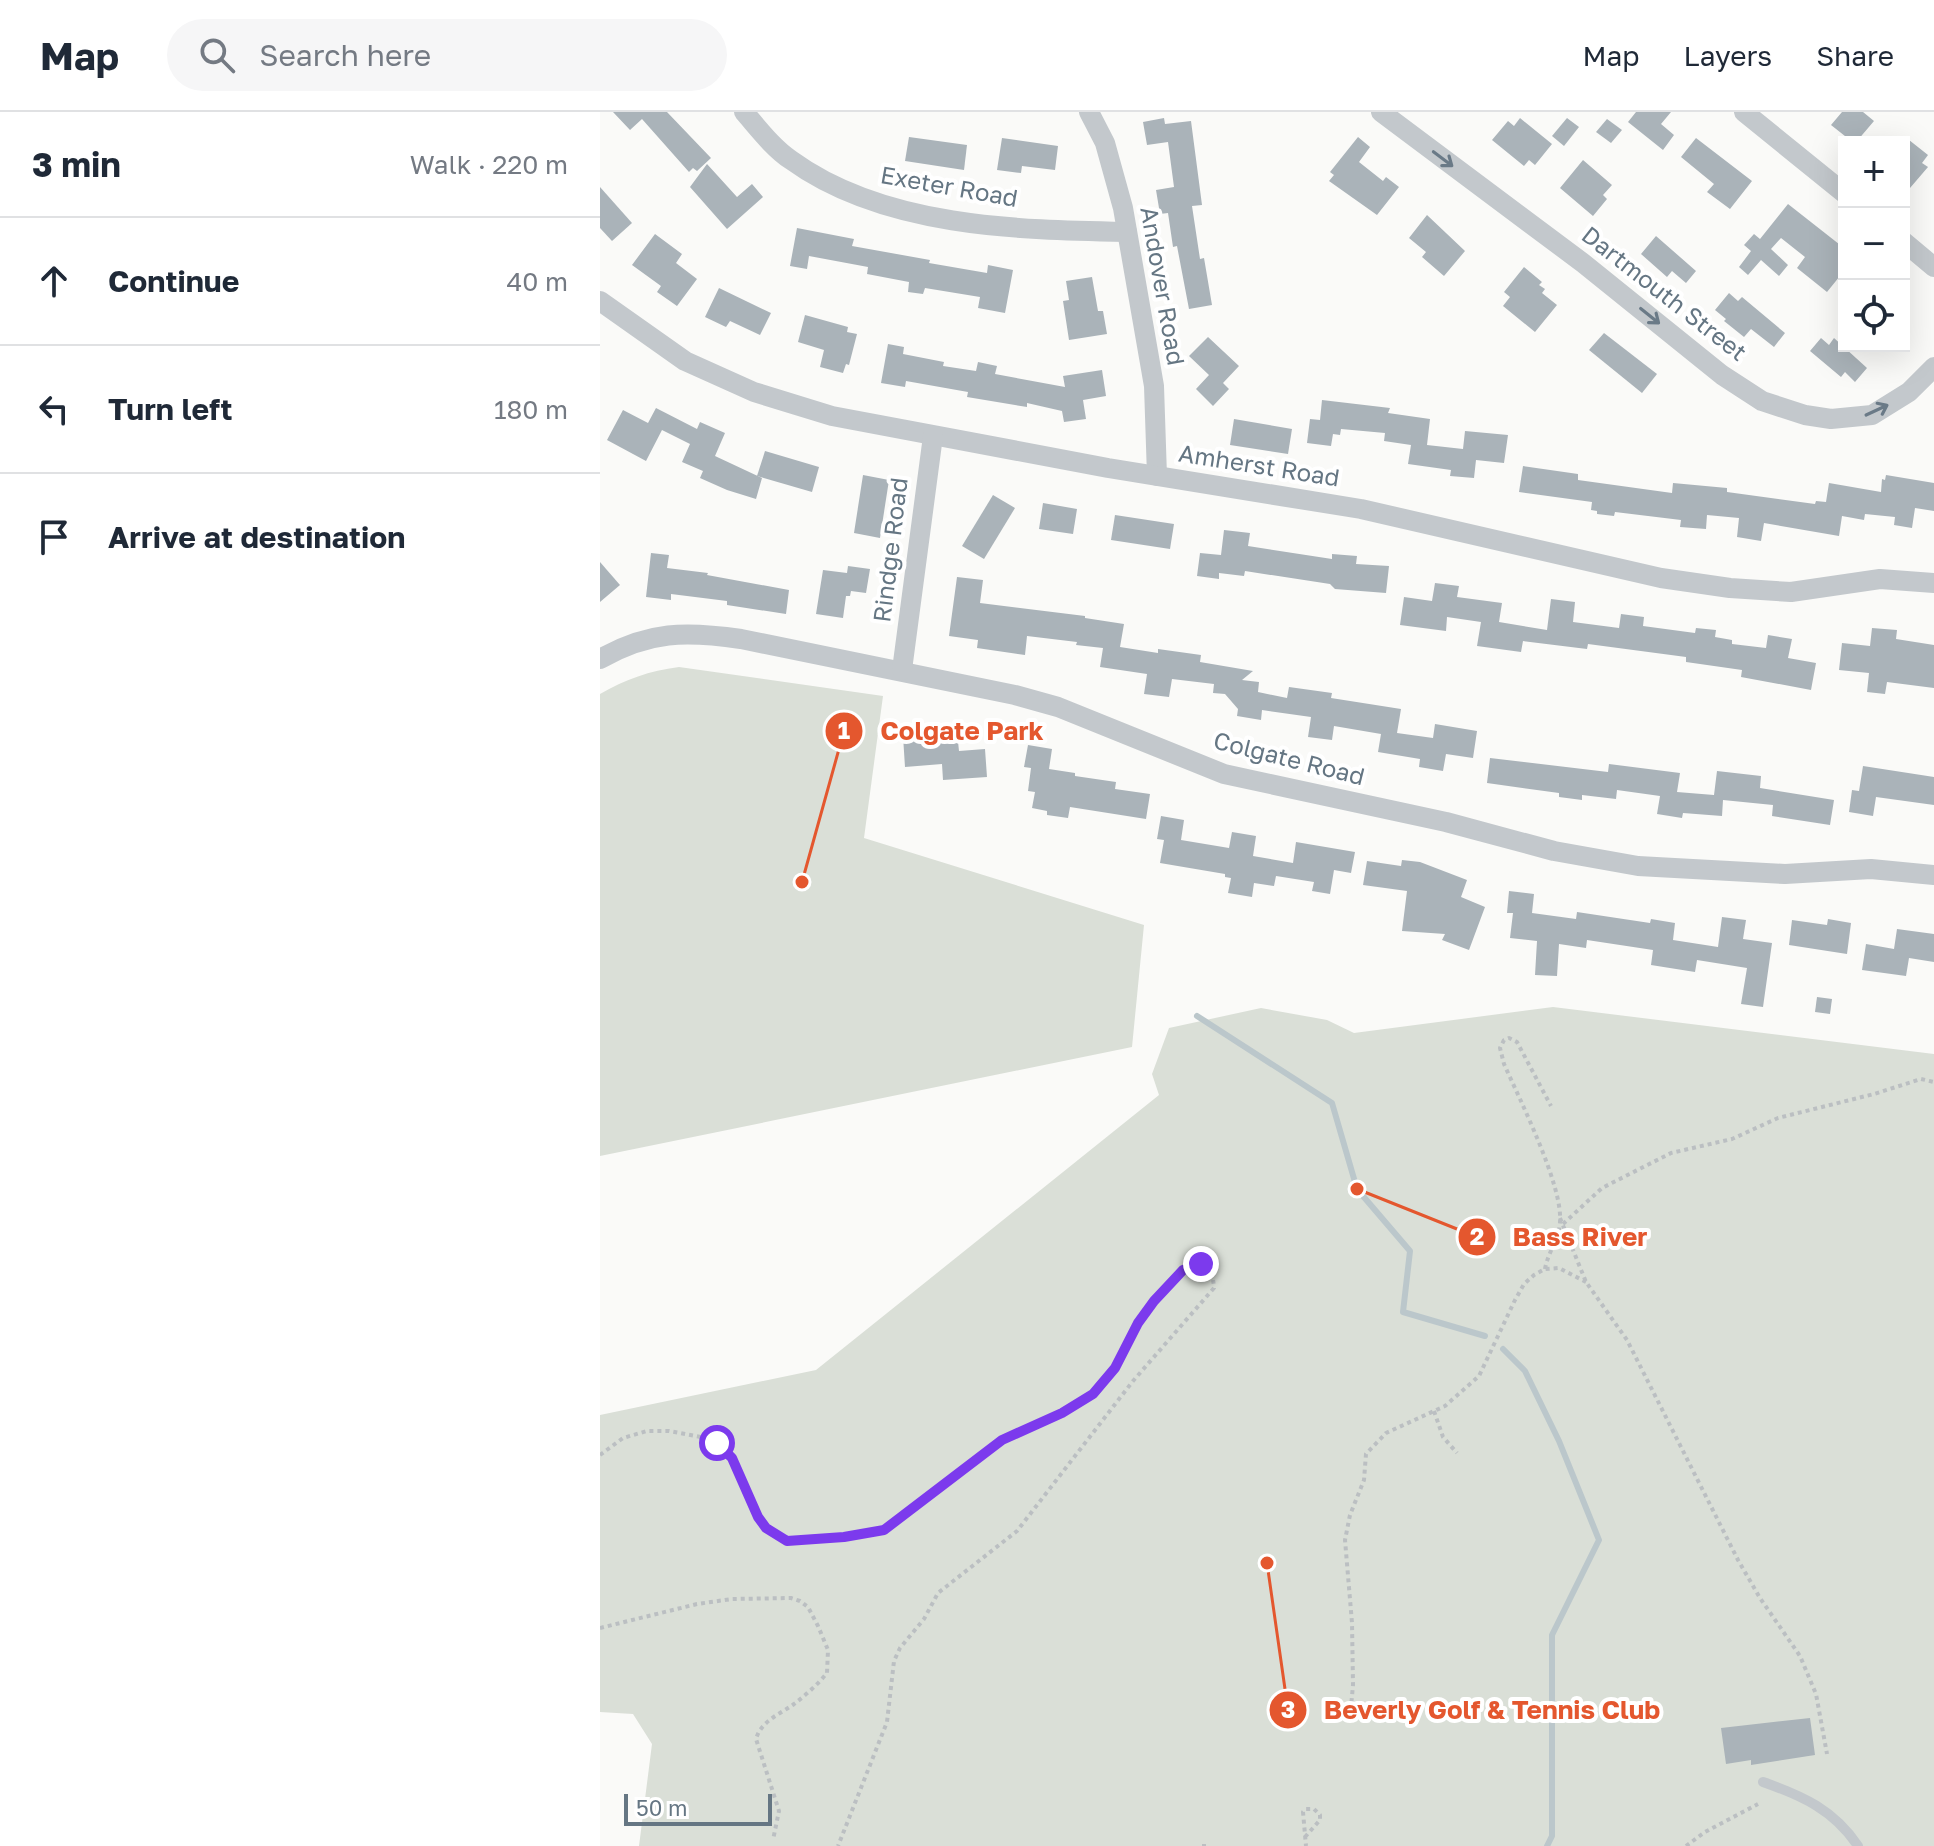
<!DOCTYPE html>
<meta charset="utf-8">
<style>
body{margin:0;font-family:"Golos Text",sans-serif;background:#f6f6f7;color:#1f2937}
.controls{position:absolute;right:24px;top:24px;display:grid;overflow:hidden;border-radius:0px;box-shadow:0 8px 32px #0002}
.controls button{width:72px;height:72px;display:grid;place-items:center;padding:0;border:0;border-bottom:2px solid #e0e1e3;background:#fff;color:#1f2937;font:40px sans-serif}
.scale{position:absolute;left:24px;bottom:20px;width:148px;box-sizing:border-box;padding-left:8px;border:4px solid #657683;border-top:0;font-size:22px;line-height:28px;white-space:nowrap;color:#657683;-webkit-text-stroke:6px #fff;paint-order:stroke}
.stop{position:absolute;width:24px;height:24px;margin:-18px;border:6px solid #7c3aed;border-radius:50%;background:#fff}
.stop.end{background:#7c3aed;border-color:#fff;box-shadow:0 2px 8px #0008}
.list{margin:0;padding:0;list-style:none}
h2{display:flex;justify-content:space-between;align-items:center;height:104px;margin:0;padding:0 32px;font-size:34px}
h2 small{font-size:26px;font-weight:400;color:#747a83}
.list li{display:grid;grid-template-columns:52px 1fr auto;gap:24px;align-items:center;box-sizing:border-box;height:128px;padding:0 32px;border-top:2px solid #e0e1e3}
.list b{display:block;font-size:30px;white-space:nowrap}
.list em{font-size:26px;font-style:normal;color:#747a83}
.icon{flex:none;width:44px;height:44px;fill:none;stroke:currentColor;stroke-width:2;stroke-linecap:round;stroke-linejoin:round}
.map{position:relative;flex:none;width:1334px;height:1734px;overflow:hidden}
header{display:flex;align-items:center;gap:48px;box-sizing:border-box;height:112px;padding:0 40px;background:#fff;border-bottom:2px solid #e0e1e3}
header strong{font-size:38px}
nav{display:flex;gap:44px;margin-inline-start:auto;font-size:28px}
.search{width:560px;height:72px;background:#f6f6f7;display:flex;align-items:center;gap:20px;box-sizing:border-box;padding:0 28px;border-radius:44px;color:#747a83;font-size:30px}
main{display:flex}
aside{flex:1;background:#fff}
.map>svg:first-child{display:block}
.green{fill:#dadfd7}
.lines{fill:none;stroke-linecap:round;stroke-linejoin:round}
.stream{stroke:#bbc7cb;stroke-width:6}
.building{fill:#aab3b9}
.path{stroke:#bbbfc2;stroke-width:4;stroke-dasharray:4 4;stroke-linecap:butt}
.service{stroke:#c3c8cc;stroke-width:10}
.minor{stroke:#c3c8cc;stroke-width:20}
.oneway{stroke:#6a7a87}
.route{stroke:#7c3aed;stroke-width:10}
.labels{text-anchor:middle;stroke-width:8;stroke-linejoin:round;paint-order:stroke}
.street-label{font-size:24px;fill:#657683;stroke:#fff}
.leader{fill:none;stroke:#e4572e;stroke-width:3}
.callout-dot{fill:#e4572e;stroke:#fff;stroke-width:3}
.mark-label{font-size:24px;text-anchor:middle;font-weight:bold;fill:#fff}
.callout-label{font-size:26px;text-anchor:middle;font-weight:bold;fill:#e4572e;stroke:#fff;stroke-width:8;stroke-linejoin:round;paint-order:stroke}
</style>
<header>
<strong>Map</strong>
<div class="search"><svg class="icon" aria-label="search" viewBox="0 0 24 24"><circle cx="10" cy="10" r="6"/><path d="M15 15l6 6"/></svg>Search here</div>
<nav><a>Map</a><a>Layers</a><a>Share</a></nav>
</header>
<main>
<aside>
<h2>3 min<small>Walk · 220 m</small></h2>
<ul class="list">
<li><svg class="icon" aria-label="ahead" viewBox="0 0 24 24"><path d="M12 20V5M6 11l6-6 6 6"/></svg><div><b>Continue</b></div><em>40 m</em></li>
<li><svg class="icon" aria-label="left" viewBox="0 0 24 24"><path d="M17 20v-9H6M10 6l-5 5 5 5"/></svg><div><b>Turn left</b></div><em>180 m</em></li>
<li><svg class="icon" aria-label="arrive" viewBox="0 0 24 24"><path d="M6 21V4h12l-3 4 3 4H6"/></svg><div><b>Arrive at destination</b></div></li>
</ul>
</aside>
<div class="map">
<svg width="1334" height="1734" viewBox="0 0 1334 1734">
<rect width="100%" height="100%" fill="#fafaf8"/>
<g class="green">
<path d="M79,555L283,584L264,726L544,813L532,935L0,1044V582C26,567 49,559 79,555Z"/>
<path d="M953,895L1334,942V1734H39L52,1632L33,1602L0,1600V1303L216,1258L559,983L552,962L569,916L661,896L727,908L754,921Z"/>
</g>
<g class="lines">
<g class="stream">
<path d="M597,904L732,991L757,1077L810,1139L803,1200L885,1224"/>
<path d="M903,1237L925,1259L959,1329L999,1428L952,1523V1724L947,1734"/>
</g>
</g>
<g class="building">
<path d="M13,0H67L111,46L97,59L93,56L89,60L42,7L30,18Z"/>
<path d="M1036,0H1071L1061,12L1074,23L1063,38L1028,10Z"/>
<path d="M1242,0H1263L1274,9L1257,29L1252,26L1250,28L1231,13Z"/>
<path d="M564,6L565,12L591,9L602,93L592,94L600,147L604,146L612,193L589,197L577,134L573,135L568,101L560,102L556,78L574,75L568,30L547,33L543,10Z"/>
<path d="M920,6L952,32L935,53L929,48L924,54L892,28L908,9L914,14Z"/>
<path d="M967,6L979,15L964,34L952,24Z"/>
<path d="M1007,7L1022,18L1011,31L996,20Z"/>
<path d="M1304,24L1328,43L1322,51L1328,55L1304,83Z"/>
<path d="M309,25L367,33L364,58L305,49Z"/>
<path d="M758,25L770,35L759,50L783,69L786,65L799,75L777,103L729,69L734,63L730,60Z"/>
<path d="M402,26L458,34L455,58L422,54L421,61L397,58Z"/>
<path d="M1096,26L1152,69L1130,97L1107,80L1114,72L1081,45Z"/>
<path d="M983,48L1012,73L1003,83L1007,87L993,104L960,76Z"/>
<path d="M107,52L137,85L152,72L163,85L127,117L90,75Z"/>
<path d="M0,75L32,111L12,129L0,116Z"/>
<path d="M1188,92L1244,136V159L1227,180L1197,156L1205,145L1181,126L1171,137L1188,153L1179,164L1161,148L1148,163L1139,155L1151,139L1144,133L1154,122L1160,127Z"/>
<path d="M827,103L865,139L844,164L822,145L826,140L809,126Z"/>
<path d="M197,116L254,127L252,134L330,148L329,151L387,161L388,153L413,158L405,201L378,196L380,185L325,176L323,182L308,180L309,170L267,162L268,155L209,144L207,157L190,154Z"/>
<path d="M55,122L82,142L76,151L97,167L77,194L57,180L61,174L32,153Z"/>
<path d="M1056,124L1096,159L1086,171L1072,159L1067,165L1041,142Z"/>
<path d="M924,155L942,170L939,173L945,177L942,181L957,193L935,220L903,194L910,185L904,180Z"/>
<path d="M492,165L498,199H503L507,222L469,228L463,189L469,188L466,169Z"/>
<path d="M119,176L171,201L160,223L130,209L126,215L105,205Z"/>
<path d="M1129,181L1138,189L1142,185L1185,221L1174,235L1151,217L1144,225L1124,209L1126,207L1115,198Z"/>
<path d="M205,203L248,215L247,220L257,222L249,253L246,252L243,261L220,255L224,238L198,230Z"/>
<path d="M1004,221L1057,262L1042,281L989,238Z"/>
<path d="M608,225L639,254L623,271L629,277L613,294L596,277L609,263L589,244Z"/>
<path d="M1221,226L1229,233L1234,226L1267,256L1255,270L1245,260L1241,265L1210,239Z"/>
<path d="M288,232L304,235L303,242L344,250L343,254L376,259L378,250L397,254L395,262L465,275L463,264L502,258L506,284L483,288L486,307L464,310L462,299L427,291V295L367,285L368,280L306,269L305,275L281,271Z"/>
<path d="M722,288L790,296L788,301L830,307L827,333L863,337L865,319L908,323L904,351L876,348L874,366L850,364L851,358L808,352L811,333L784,329L785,321L741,317L740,323L733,322L731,334L707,331L710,307L720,308Z"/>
<path d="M56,296L97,317L100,310L125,321L115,344L162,366L156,387L127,378L100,366L103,359L82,350L90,332L62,318L46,349L7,328L23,298L48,311Z"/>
<path d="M634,307L692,317L688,342L630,333Z"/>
<path d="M165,339L219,355L212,380L157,364Z"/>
<path d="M923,354L978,362V368L1072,381L1073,371L1127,376V380L1215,392L1216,389L1226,390L1229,371L1281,380L1282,367L1285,368L1286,363L1334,371V399L1315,396L1312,416L1294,413L1295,405L1265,402L1264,408L1242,404L1239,424L1164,411L1161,429L1137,425L1139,406L1107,403L1106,417L1080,415L1081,408L1015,400L1014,404L997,402V399L991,398L992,390L919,380Z"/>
<path d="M263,363L289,368L280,426L254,421Z"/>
<path d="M393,383L415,396L384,447L362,434Z"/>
<path d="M443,391L477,397L473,422L439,417Z"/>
<path d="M515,403L574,412L570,437L511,428Z"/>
<path d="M624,418L650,421L648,434L732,447V442L757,444L756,452L789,454L786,481L735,477L730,472L645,459L644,464L619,461V467L597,464L600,441L621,443Z"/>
<path d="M51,441L69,443L67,456L108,461L107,463L189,478L186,502L127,493V489L71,482V488L46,485Z"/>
<path d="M0,450L20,473L0,490Z"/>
<path d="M248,454L270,457L266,481L251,479L250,484H246L243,506L216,502L223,458L247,461Z"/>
<path d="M357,465L383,468L380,491L485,504V506L524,512L520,535L558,541V537L601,543L600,550L653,559L642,568L659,570L658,580L687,586L689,575L732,581L731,586L801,597L797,621L833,626L835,612L877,619L873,646L846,642L843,659L819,655L820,647L778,640L781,622L734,614L732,628L708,625L711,605L662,598L661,608L637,604L638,597L625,582L613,581L614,572L572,567L569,585L544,582L547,562L500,555L503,536L476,533L477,530L427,524L425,543L377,536L378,528L349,524Z"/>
<path d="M835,471L859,474L857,485L902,491L899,510L947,518L951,487L975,490L973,510L1019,516L1021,502L1044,505L1043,514L1095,521L1096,516L1116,518L1115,525L1132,528V532L1166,536L1168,523L1192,527L1188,546L1216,551L1211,578L1141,565L1142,558L1086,550V545L988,532L987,537L923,529L921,540L877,534L881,510L847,505L846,519L800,513L804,485L832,489Z"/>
<path d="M1272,516L1297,518L1296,527L1334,533V576L1287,570L1285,582L1267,580L1269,561L1239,558L1242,531L1270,534Z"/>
<path d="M357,620L359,639L385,637L387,665L343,668L342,652L305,655L303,624Z"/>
<path d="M428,633L452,637L449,657L475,661V664L516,670L515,677L550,682L546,707L470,695L468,706L447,703V699L432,696L435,680L428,679L431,656L424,655Z"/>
<path d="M890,646L1008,660L1009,652L1080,661L1077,680L1114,683L1117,659L1161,664L1160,676L1234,688L1230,713L1172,704L1173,693L1123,688L1122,704L1083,701L1082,706L1057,702L1060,684L1017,678L1016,687L982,683V688L959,685V681L887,671Z"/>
<path d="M1263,654L1334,665V693L1276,685L1273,704L1249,700L1252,678L1259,679Z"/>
<path d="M561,704L584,708L581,728L629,736L632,720L656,724L653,744L693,751L696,730L755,740L751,761L734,758L730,782L712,779L714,770L676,764L674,774L654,771L652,785L628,781L631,766L625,765V762L560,751L564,728L557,727Z"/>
<path d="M802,748L820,750L867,768L861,785L885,795L869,838L842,828L845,822L802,819L807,779L763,773L767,749L801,754Z"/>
<path d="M909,779L934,782L932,801L976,807L977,800L1050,811L1051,807L1075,811L1073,828L1118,835L1122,805L1146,808L1143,827L1172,831L1163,895L1141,892L1147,856L1097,848L1095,860L1051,853L1053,838L987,828L986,836L959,832L957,864L935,863L937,829L910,826L913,801H907Z"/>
<path d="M1228,807L1251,811L1247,842L1189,833L1192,808L1227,813Z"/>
<path d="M1297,817L1334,822V850L1309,846L1306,864L1262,858L1266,832L1294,837Z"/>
<path d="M1217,885L1232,887L1230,902L1215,900Z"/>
<path d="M1210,1606L1215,1643L1151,1653V1648L1126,1652L1121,1616Z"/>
</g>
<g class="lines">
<g class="path">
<path d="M960,1106L986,1170L1027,1228L1138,1448L1160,1486L1200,1544L1216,1582L1227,1642"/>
<path d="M963,1112L1002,1076L1071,1041L1132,1027L1178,1006L1274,982L1321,967L1334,970"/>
<path d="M945,1157C948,1140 959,1127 960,1110C963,1074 920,988 904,952L900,936L904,928L909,926L917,930L951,994"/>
<path d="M834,1299L843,1325L857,1341"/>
<path d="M0,1343L23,1326L47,1319H69L106,1326L123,1335L132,1346L158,1405L166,1416L187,1429L232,1427L284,1418L402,1328L462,1301L493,1282L515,1256L538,1211L554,1189L583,1158L601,1152C612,1158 613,1164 614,1176L533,1269L417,1419L338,1481L324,1507L300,1536L294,1549L287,1610L238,1734"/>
<path d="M0,1516L97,1492L132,1487L191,1486L200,1489L208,1495L218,1514L228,1538L227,1561C218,1572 206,1583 194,1592C180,1602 161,1609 156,1627L179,1699L173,1728"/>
<path d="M750,1606L753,1573L752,1511L745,1428L750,1403L764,1368L766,1342L786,1321L845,1294L879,1264L915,1188L924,1172L934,1163L945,1157L959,1156L986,1170"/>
<path d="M705,1725L720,1708V1703L714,1697H706L703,1700L706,1734"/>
<path d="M602,1734H607"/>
<path d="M1086,1734L1105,1720L1158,1692"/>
</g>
<path class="service" d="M1163,1670C1203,1684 1234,1698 1258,1734"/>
<g class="minor">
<path d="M144,0C158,16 173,36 191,48C283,115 417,118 527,120"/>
<path d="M489,0L505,31L523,96L554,274L557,364"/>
<path d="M781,0L983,151L1122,263L1162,289L1205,303L1231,307L1272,303L1309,280L1334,255"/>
<path d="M1144,0L1244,81"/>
<path d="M1304,130L1334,155"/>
<path d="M0,189L85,249L154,280L232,304L508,356L761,397L1061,466L1130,476L1191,480L1280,467L1334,471"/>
<path d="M0,547C49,519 86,519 141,527L415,583L458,595L624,662L846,710L954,739L1038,754L1185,762L1271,757L1334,763"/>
<path d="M302,558L333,324"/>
</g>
</g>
<defs><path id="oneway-shaft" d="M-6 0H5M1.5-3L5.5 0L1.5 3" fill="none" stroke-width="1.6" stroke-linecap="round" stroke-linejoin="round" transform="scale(2)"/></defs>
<g class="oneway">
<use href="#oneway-shaft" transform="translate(843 47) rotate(37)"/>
<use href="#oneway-shaft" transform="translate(1050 204) rotate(39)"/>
<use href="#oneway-shaft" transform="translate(1277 298) rotate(-25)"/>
</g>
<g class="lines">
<path class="route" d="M117,1331L132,1346L158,1405L166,1416L187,1429L244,1425L284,1418L402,1328L462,1301L493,1282L515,1256L538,1211L554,1189L583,1158L601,1152"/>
</g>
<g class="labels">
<g class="street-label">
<text transform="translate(349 75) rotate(10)" y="8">Exeter Road</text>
<text transform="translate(562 174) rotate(80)" y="8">Andover Road</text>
<text transform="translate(1064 182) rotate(38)" y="8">Dartmouth Street</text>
<text transform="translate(659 354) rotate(9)" y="8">Amherst Road</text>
<text transform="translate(291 438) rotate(-83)" y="8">Rindge Road</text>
<text transform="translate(689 647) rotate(14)" y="8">Colgate Road</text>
</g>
</g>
<path class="leader" d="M202 770L244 619M757 1077L877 1125M667 1451L688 1598"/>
<g class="callout-dot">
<circle cx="202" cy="770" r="8"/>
<circle cx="757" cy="1077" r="8"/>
<circle cx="667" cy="1451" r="8"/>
<circle cx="244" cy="619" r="20"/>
<circle cx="877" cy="1125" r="20"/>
<circle cx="688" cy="1598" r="20"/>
</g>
<g class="mark-label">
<text x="244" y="627">1</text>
<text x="877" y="1133">2</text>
<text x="688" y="1606">3</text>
</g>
<g class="callout-label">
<text x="362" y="628">Colgate Park</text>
<text x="980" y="1134">Bass River</text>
<text x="892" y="1607">Beverly Golf &amp; Tennis Club</text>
</g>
</svg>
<div class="controls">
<button>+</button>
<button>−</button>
<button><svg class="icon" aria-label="locate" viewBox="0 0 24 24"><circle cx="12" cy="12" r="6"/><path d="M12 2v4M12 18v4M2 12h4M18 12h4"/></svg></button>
</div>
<div class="scale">50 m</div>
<div class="stop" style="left:117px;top:1331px"></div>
<div class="stop end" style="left:601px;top:1152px"></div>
</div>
</main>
